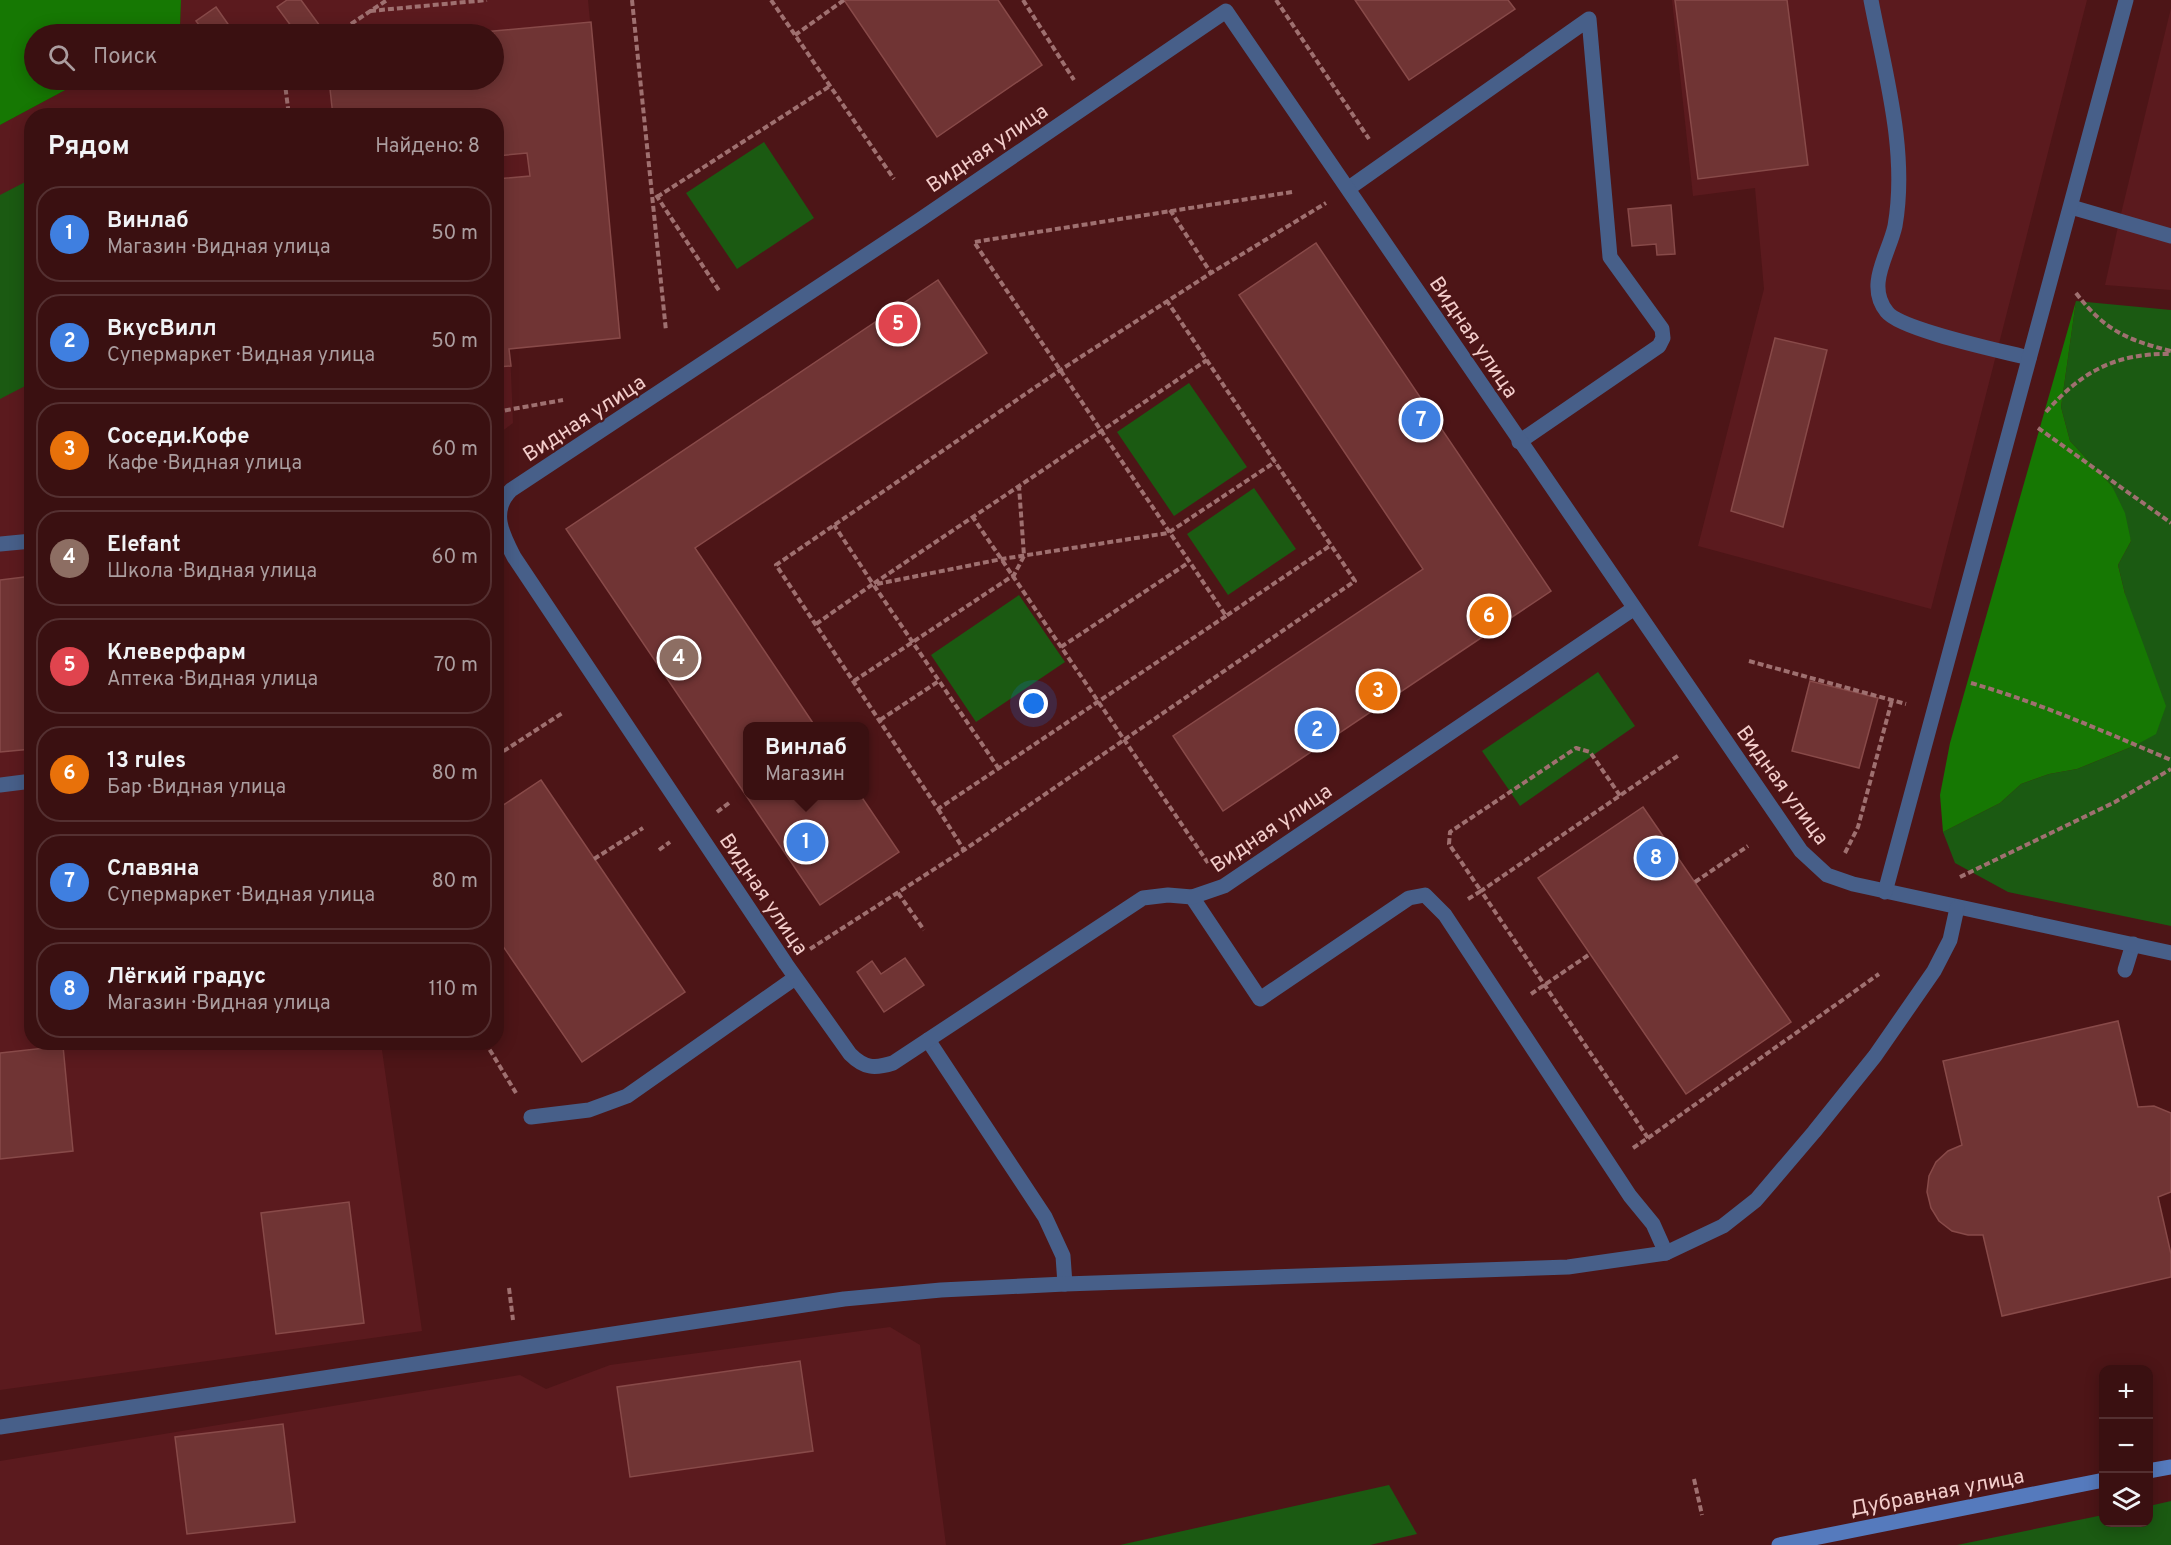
<!DOCTYPE html>
<html lang="ru">
<meta charset="utf-8">
<style>
body{margin:0;font-family:Overpass,sans-serif;background:#41191a;color:#f1f3f6}
.controls{position:absolute;right:18px;bottom:18px;display:grid;overflow:hidden;border-radius:12px;box-shadow:0 3px 15px #0003}
.controls button{width:54px;height:54px;display:grid;place-items:center;padding:0;border:0;border-bottom:2px solid #543031;background:#3a1011;color:#f1f3f6;font:30px sans-serif}
.you{position:absolute;left:1034px;top:704px;width:21px;height:21px;margin:-15px;border:4px solid #fff;border-radius:50%;background:#1a73e8;box-shadow:0 0 0 9px #1a73e833}
.badge{display:grid;place-items:center;width:39px;height:39px;border-radius:50%;background:#51ccd4;color:#fff;font-size:20px;font-weight:700}
.pin{position:absolute;translate:-50% -50%;border:3px solid #fff;box-shadow:0 2px 6px #0006}
.popup{position:absolute;left:743px;top:722px;width:126px;height:78px;box-sizing:border-box;display:grid;place-content:center;border-radius:12px;background:#3a1011;filter:drop-shadow(0 2px 4px #0005);font-size:20px;white-space:nowrap;color:#ab9d9f}
.popup b{font-size:22px;color:#f1f3f6}
.popup::after{content:'';position:absolute;left:50%;top:100%;margin-left:-12px;border:12px solid transparent;border-top-color:#3a1011}
.list{margin:0;padding:0;list-style:none}
h2{display:flex;justify-content:space-between;align-items:center;height:78px;margin:0;padding:0 24px;font-size:26px}
h2 small{font-size:20px;font-weight:400;color:#ab9d9f}
.list li{display:grid;grid-template-columns:39px 1fr auto;gap:18px;align-items:center;box-sizing:border-box;height:96px;margin:0 12px 12px;padding:0 12px;border:2px solid #543031;border-radius:24px}
.list b{display:block;font-size:22px;white-space:nowrap}
.list p{margin:0;font-size:20px;white-space:nowrap;color:#ab9d9f}
.list em{font-size:20px;font-style:normal;color:#ab9d9f}
.icon{flex:none;width:33px;height:33px;fill:none;stroke:currentColor;stroke-width:2;stroke-linecap:round;stroke-linejoin:round}
.map{position:relative;flex:none;width:2171px;height:1545px;overflow:hidden}
.search{position:absolute;background:#3a1011;box-shadow:0 3px 15px #0003;left:24px;top:24px;width:480px;height:66px;display:flex;align-items:center;gap:15px;box-sizing:border-box;padding:0 21px;border-radius:33px;color:#ab9d9f;font-size:22px}
.panel{position:absolute;background:#3a1011;box-shadow:0 3px 15px #0003;left:24px;top:108px;width:480px;height:942px;border-radius:24px}
.map>svg:first-child{display:block}
.built{fill:#5b1a1e}
.green{fill:#1b5a12}
.forest{fill:#167803}
.building{fill:#703434;stroke:#884a49;stroke-width:1.5}
.lines{fill:none;stroke-linecap:round;stroke-linejoin:round}
.path{stroke:#9f7070;stroke-width:4;stroke-dasharray:6 3;stroke-linecap:butt}
.service{stroke:#475f89;stroke-width:15}
.minor{stroke:#475f89;stroke-width:15}
.secondary{stroke:#557abd;stroke-width:15}
.labels{text-anchor:middle;stroke-width:4.5;stroke-linejoin:round;paint-order:stroke}
.street-label{font-size:21px;fill:#f3cdcb;stroke:#4d1517}
</style>
<div class="map">
<svg width="2171" height="1545" viewBox="0 0 2171 1545">
<rect width="100%" height="100%" fill="#4d1517"/>
<g class="built">
<path d="M181,0H588L620,338L510,349L513,423L497,435L496,116H32V1042L381,1043L422,1331L0,1390V125L84,80H494V34H168L180,28Z"/>
<path d="M1672,0H2087L1931,609L1698,546L1764,289L1755,188L1693,196Z"/>
<path d="M2171,8V290L2105,285L2119,222Z"/>
<path d="M890,1327L920,1345L946,1545H0V1461L520,1375L546,1389L610,1365Z"/>
</g>
<g class="green">
<path d="M764,142L814,218L737,269L686,193Z"/>
<path d="M31,179V383L0,399V195Z"/>
<path d="M2076,301L2171,310V926L2008,892L1955,863L1943,832L2000,803L2021,784L2049,774L2077,769L2136,745L2125,594L2118,565L2131,541L2112,486L2070,441L2061,407Z"/>
<path d="M1189,383L1247,467L1174,516L1117,432Z"/>
<path d="M1254,488L1296,549L1228,595L1187,534Z"/>
<path d="M1019,595L1065,662L976,722L931,655Z"/>
<path d="M1598,672L1635,726L1520,806L1482,751Z"/>
<path d="M1389,1485L1417,1534L1370,1545H1120Z"/>
<path d="M2171,1501V1545H1957L2103,1515L2104,1522H2148L2149,1506Z"/>
</g>
<g class="forest">
<path d="M0,0H181L180,28L168,34H34V80H84L0,125Z"/>
<path d="M2076,301L2061,407L2070,441L2112,486L2125,513L2131,541L2118,565L2125,594L2166,706L2156,734L2136,745L2077,769L2049,774L2021,784L2000,803L1943,832L1940,795L1950,743Z"/>
</g>
<g class="building">
<path d="M287,0H301L320,26L308,34H297L277,7Z"/>
<path d="M844,0H998L1042,65L937,137Z"/>
<path d="M1355,0H1508L1515,9L1409,80Z"/>
<path d="M1675,0H1787L1808,165L1698,179Z"/>
<path d="M216,7L235,34H206L196,21Z"/>
<path d="M591,22L620,338L509,349L511,366L496,367V179L530,176L527,153L496,156V116H333L329,80H494V34H461Z"/>
<path d="M1671,205L1675,254L1657,255L1656,244L1632,246L1628,209Z"/>
<path d="M1316,243L1551,591L1223,811L1173,736L1423,569L1239,295Z"/>
<path d="M938,280L987,353L695,548L815,726H748V796H861L899,852L820,905L566,529Z"/>
<path d="M1775,338L1827,350L1783,527L1731,511Z"/>
<path d="M32,576V749L0,752V580Z"/>
<path d="M1810,681L1878,698L1859,768L1792,751Z"/>
<path d="M541,780L685,992L582,1062L496,936V810Z"/>
<path d="M1643,807L1791,1022L1686,1094L1538,878Z"/>
<path d="M27,841H32V905Z"/>
<path d="M905,958L924,985L884,1012L857,972L872,961L881,974Z"/>
<path d="M2118,1021L2138,1107L2154,1106L2171,1113V1192L2158,1197L2171,1254V1277L2002,1316L1983,1235H1968L1952,1231L1939,1221L1931,1208L1927,1192L1929,1176L1936,1162L1948,1151L1962,1145L1943,1061Z"/>
<path d="M63,1046L73,1151L0,1159V1053Z"/>
<path d="M349,1202L364,1323L276,1334L261,1213Z"/>
<path d="M800,1361L813,1451L630,1477L617,1387Z"/>
<path d="M283,1424L295,1522L187,1534L175,1437Z"/>
</g>
<g class="lines">
<g class="path">
<path d="M632,0L666,331"/>
<path d="M771,0L894,179"/>
<path d="M1023,0L1074,80"/>
<path d="M1276,0L1369,139"/>
<path d="M370,11L487,0"/>
<path d="M336,34L387,0"/>
<path d="M795,35L844,0"/>
<path d="M287,80L285,84L289,116"/>
<path d="M1292,192L974,242L1226,616L1331,545"/>
<path d="M656,195L720,292"/>
<path d="M657,197L830,86"/>
<path d="M1170,210L1211,273"/>
<path d="M2076,293C2104,330 2127,340 2171,351"/>
<path d="M496,412L563,400"/>
<path d="M2046,412C2082,371 2116,353 2171,354"/>
<path d="M2038,428L2171,523"/>
<path d="M972,516L1208,863"/>
<path d="M877,584L1002,559L1168,533L1275,462"/>
<path d="M1226,616L938,809L776,565L1059,371L1211,273L1326,203"/>
<path d="M816,624L873,584L834,525"/>
<path d="M1061,647L1188,563"/>
<path d="M1749,661L1906,704"/>
<path d="M854,681L1014,575L1024,556L1019,486"/>
<path d="M1971,683C2040,703 2105,732 2171,760"/>
<path d="M880,720L939,681"/>
<path d="M496,756L564,712"/>
<path d="M999,769L873,584L1207,360"/>
<path d="M938,809L964,850"/>
<path d="M717,812L729,803"/>
<path d="M659,850L670,842"/>
<path d="M1845,853L1858,827L1892,700"/>
<path d="M594,859L643,828"/>
<path d="M1960,877L2115,802L2171,769"/>
<path d="M1695,882L1748,846"/>
<path d="M898,893L924,930"/>
<path d="M1468,899L1481,891L1449,844L1450,832L1576,748L1590,752L1621,797"/>
<path d="M810,949L964,850L1355,581L1167,301"/>
<path d="M1531,994L1590,954"/>
<path d="M485,1042L516,1093"/>
<path d="M1648,1138L1879,974"/>
<path d="M1633,1148L1648,1138L1481,891L1679,755"/>
<path d="M509,1288L513,1320"/>
<path d="M1694,1479L1702,1515"/>
</g>
<g class="service">
<path d="M1871,0C1885,73 1908,152 1895,226C1889,254 1865,285 1887,312C1901,330 2002,351 2029,358"/>
<path d="M1349,188L1589,19L1610,257L1662,329L1663,338L1659,346L1519,442"/>
<path d="M2071,207L2171,236"/>
<path d="M0,544L32,541"/>
<path d="M0,785L32,781"/>
<path d="M1192,897L1260,999L1409,898L1425,895L1445,915L1630,1196L1653,1224L1666,1253"/>
<path d="M2125,970L2133,944"/>
<path d="M928,1040L1045,1217L1063,1256L1065,1284"/>
<path d="M531,1117L589,1110L627,1096L795,978"/>
</g>
<g class="minor">
<path d="M1633,609L1224,886L1192,897L1168,895L1143,898L893,1063C874,1069 864,1068 850,1054L786,964L514,557C502,534 490,511 511,490L921,219L1226,11L1801,851L1827,875L1853,884L2171,953"/>
<path d="M1885,892L2126,0"/>
<path d="M0,1427L844,1299L941,1290L1065,1284L1568,1267L1666,1253L1723,1226L1756,1200L1814,1132L1875,1056L1934,971L1950,940L1957,908"/>
</g>
<g class="secondary">
<path d="M2148,1471L2171,1467"/>
<path d="M1779,1545L2104,1480"/>
</g>
</g>
<g class="labels">
<g class="street-label">
<text transform="translate(987 148) rotate(-34)" y="7">Видная улица</text>
<text transform="translate(1474 337) rotate(56)" y="7">Видная улица</text>
<text transform="translate(584 418) rotate(-33)" y="7">Видная улица</text>
<text transform="translate(1783 785) rotate(54)" y="7">Видная улица</text>
<text transform="translate(1271 828) rotate(-34)" y="7">Видная улица</text>
<text transform="translate(764 894) rotate(56)" y="7">Видная улица</text>
<text transform="translate(1937 1492) rotate(-11)" y="7">Дубравная улица</text>
</g>
</g>
</svg>
<div class="controls">
<button>+</button>
<button>−</button>
<button><svg class="icon" aria-label="layers" viewBox="0 0 24 24"><path d="M12 4l9 5-9 5-9-5zM3 14l9 5 9-5"/></svg></button>
</div>
<div class="you"></div>
<div class="pin badge" style="left:806px;top:842px;background:#3f7fe0">1</div>
<div class="popup"><b>Винлаб</b>Магазин</div>
<div class="pin badge" style="left:1317px;top:730px;background:#3f7fe0">2</div>
<div class="pin badge" style="left:1378px;top:691px;background:#e8710a">3</div>
<div class="pin badge" style="left:679px;top:658px;background:#8d6e63">4</div>
<div class="pin badge" style="left:898px;top:324px;background:#e0444e">5</div>
<div class="pin badge" style="left:1489px;top:616px;background:#e8710a">6</div>
<div class="pin badge" style="left:1421px;top:420px;background:#3f7fe0">7</div>
<div class="pin badge" style="left:1656px;top:858px;background:#3f7fe0">8</div>
<div class="search"><svg class="icon" aria-label="search" viewBox="0 0 24 24"><circle cx="10" cy="10" r="6"/><path d="M15 15l6 6"/></svg>Поиск</div>
<section class="panel">
<h2>Рядом<small>Найдено: 8</small></h2>
<ul class="list">
<li><span class="badge" style="background:#3f7fe0">1</span><div><b>Винлаб</b><p>Магазин · Видная улица</p></div><em>50 m</em></li>
<li><span class="badge" style="background:#3f7fe0">2</span><div><b>ВкусВилл</b><p>Супермаркет · Видная улица</p></div><em>50 m</em></li>
<li><span class="badge" style="background:#e8710a">3</span><div><b>Соседи.Кофе</b><p>Кафе · Видная улица</p></div><em>60 m</em></li>
<li><span class="badge" style="background:#8d6e63">4</span><div><b>Elefant</b><p>Школа · Видная улица</p></div><em>60 m</em></li>
<li><span class="badge" style="background:#e0444e">5</span><div><b>Клеверфарм</b><p>Аптека · Видная улица</p></div><em>70 m</em></li>
<li><span class="badge" style="background:#e8710a">6</span><div><b>13 rules</b><p>Бар · Видная улица</p></div><em>80 m</em></li>
<li><span class="badge" style="background:#3f7fe0">7</span><div><b>Славяна</b><p>Супермаркет · Видная улица</p></div><em>80 m</em></li>
<li><span class="badge" style="background:#3f7fe0">8</span><div><b>Лёгкий градус</b><p>Магазин · Видная улица</p></div><em>110 m</em></li>
</ul>
</section>
</div>
